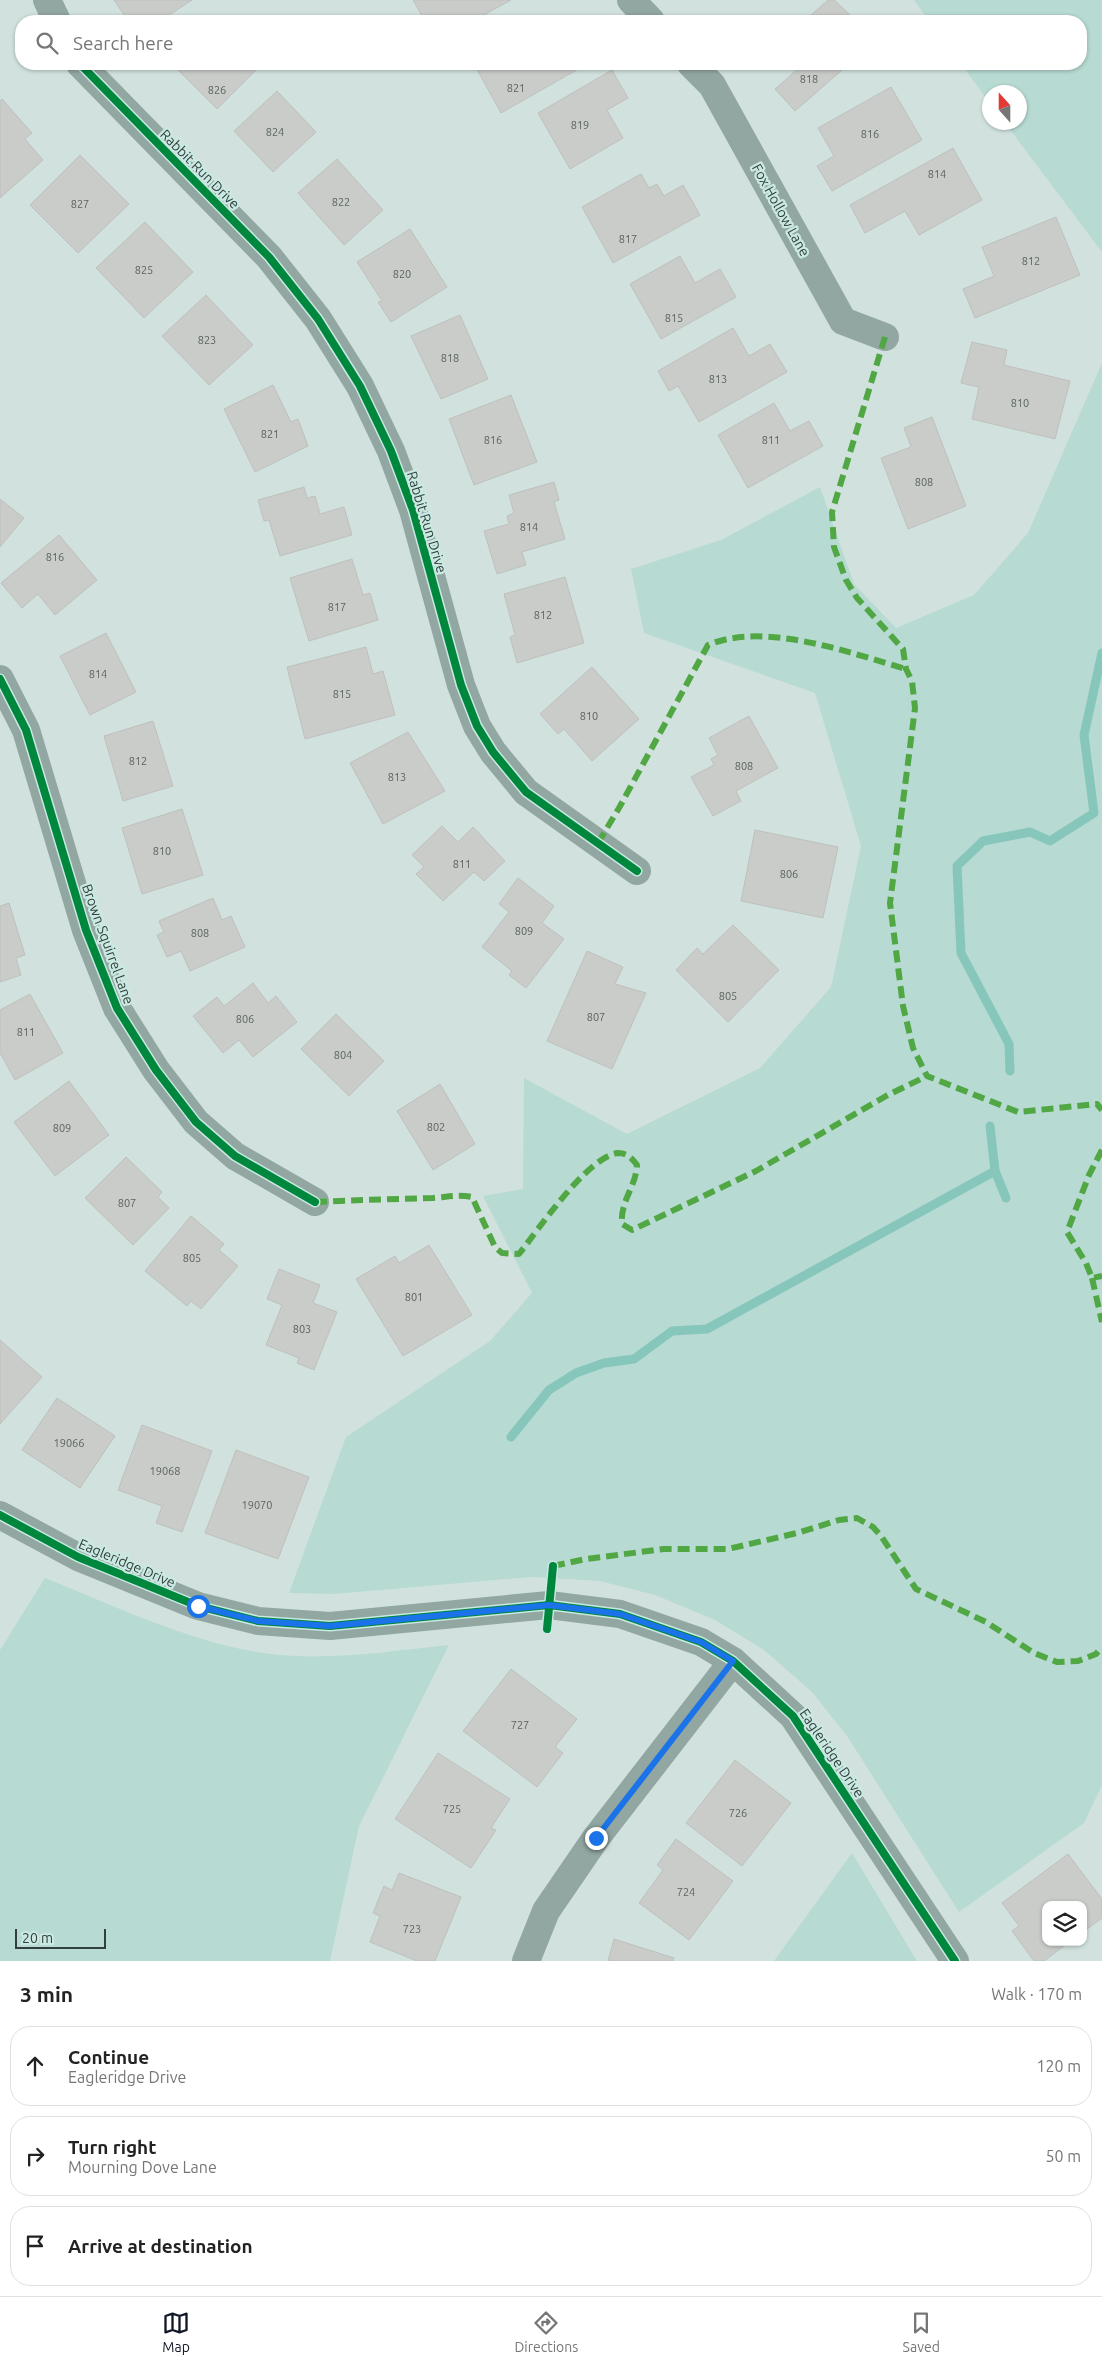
<!DOCTYPE html>
<meta charset="utf-8">
<style>
body{margin:0;font-family:Ubuntu,sans-serif;background:#f2f2f2;color:#222}
.controls{position:absolute;right:15px;bottom:15px;display:grid;overflow:hidden;border-radius:10px;box-shadow:0 1px 4px #0004}
.controls button{width:45px;height:45px;display:grid;place-items:center;padding:0;border:0;border-bottom:1px solid #e0e0e0;background:#fff;color:#222;font:25px sans-serif}
.compass{position:absolute;left:982px;top:85px;width:45px;height:45px;border-radius:50%;background:#fff;box-shadow:0 1px 4px #0004;rotate:339deg}
.scale{position:absolute;left:15px;bottom:12px;width:91px;box-sizing:border-box;padding-left:5px;border:2px solid #323f3c;border-top:0;font-size:14px;line-height:18px;white-space:nowrap;color:#323f3c;-webkit-text-stroke:4px #cae9e2;paint-order:stroke}
.stop{position:absolute;width:15px;height:15px;margin:-11px;border:4px solid #1a73e8;border-radius:50%;background:#fff}
.stop.end{background:#1a73e8;border-color:#fff;box-shadow:0 1px 5px #0008}
.list{margin:0;padding:0;list-style:none}
h2{display:flex;justify-content:space-between;align-items:center;height:65px;margin:0;padding:0 20px;font-size:21px}
h2 small{font-size:16px;font-weight:400;color:#767676}
.list li{display:grid;grid-template-columns:32px 1fr auto;gap:15px;align-items:center;box-sizing:border-box;height:80px;margin:0 10px 10px;padding:0 10px;border:1px solid #e0e0e0;border-radius:20px}
.list b{display:block;font-size:19px;white-space:nowrap}
.list p{margin:0;font-size:16px;white-space:nowrap;color:#767676}
.list em{font-size:16px;font-style:normal;color:#767676}
.icon{flex:none;width:28px;height:28px;fill:none;stroke:currentColor;stroke-width:2;stroke-linecap:round;stroke-linejoin:round}
.map{position:relative;flex:none;width:1102px;height:1961px;overflow:hidden}
.search{position:absolute;background:#fff;box-shadow:0 1px 4px #0004;left:15px;right:15px;top:15px;height:55px;display:flex;align-items:center;gap:12px;box-sizing:border-box;padding:0 18px;border-radius:20px;color:#767676;font-size:19px}
.sheet{height:335px;background:#fff}
nav{display:flex;justify-content:space-around;align-items:center;box-sizing:border-box;height:70px;border-top:1px solid #e0e0e0;background:#fff;font-size:14px;color:#767676}
nav a{display:grid;justify-items:center;gap:2px}
nav .on{color:#111827}
.map>svg:first-child{display:block}
.green{fill:#b7dad3}
.lines{fill:none;stroke-linecap:round;stroke-linejoin:round}
.stream{stroke:#86c6bb;stroke-width:9}
.building{fill:#c9ccc8;stroke:#bec0bd}
.minor{stroke:#92a6a2;stroke-width:28}
.quiet{stroke:#52a745;stroke-width:6;stroke-dasharray:12 6;stroke-linecap:butt}
.cycleway-casing{stroke:#cae9e2;stroke-width:11}
.cycleway{stroke:#00873e;stroke-width:8}
.route{stroke:#1a73e8;stroke-width:6}
.labels{text-anchor:middle;stroke-width:4.5;stroke-linejoin:round;paint-order:stroke}
.number-label{font-size:11px;fill:#5a6461}
.street-label{font-size:14px;fill:#323f3c;stroke:#cae9e2}
</style>
<div class="map">
<svg width="1102" height="1961" viewBox="0 0 1102 1961">
<rect width="100%" height="100%" fill="#d1e2de"/>
<g class="green">
<path d="M914,0H1102V252L1005,123L1020,122V92H990L989,102L961,64H1081V21H929Z"/>
<path d="M1102,363V1785L1084,1823L959,1912L847,1736L812,1692L764,1650L715,1620L655,1595L600,1581L531,1577L334,1594L289,1593L346,1437L490,1341L532,1293L483,1196L523,1189L524,1078L627,1134L760,1068L831,987L861,846L815,693L644,633L631,569L721,540L820,487L854,584L896,628L974,595L1028,533Z"/>
<path d="M45,1578C118,1607 192,1644 271,1654C328,1661 392,1651 449,1645L359,1826L330,1961H0V1650Z"/>
<path d="M852,1853L917,1961H774Z"/>
</g>
<g class="lines">
<g class="stream">
<path d="M1010,1071L1009,1044L961,953L957,866L983,841L1030,832L1050,841L1094,813L1084,735L1102,653"/>
<path d="M990,1126L995,1171L1006,1198"/>
<path d="M511,1437L549,1390L576,1373L604,1363L634,1359L672,1331L707,1329L995,1171"/>
</g>
</g>
<g class="building">
<path d="M114,0H192L160,21H128Z"/>
<path d="M413,0H511L473,21H425Z"/>
<path d="M828,0H834L857,21H804Z"/>
<path d="M172,64H249L256,70L217,109Z"/>
<path d="M474,64H587L501,113Z"/>
<path d="M793,64H849L795,111L775,89L798,69Z"/>
<path d="M612,70L628,98L607,110L623,138L570,169L538,113Z"/>
<path d="M891,87L922,140L832,191L817,166L834,156L818,128Z"/>
<path d="M277,91L316,132L273,172L234,131Z"/>
<path d="M2,99L32,133L25,139L43,160L0,198V101Z"/>
<path d="M953,148L982,200L919,235L905,211L865,233L850,205Z"/>
<path d="M80,155L129,204L78,253L30,205Z"/>
<path d="M337,159L383,210L344,245L298,193Z"/>
<path d="M641,174L649,188L657,184L664,196L683,185L700,215L613,263L582,207Z"/>
<path d="M1056,217L1080,275L975,318L963,289L994,276L982,247Z"/>
<path d="M145,222L193,272L144,318L96,268Z"/>
<path d="M410,229L447,287L391,322L378,302L382,301L357,262Z"/>
<path d="M680,256L695,283L720,269L736,297L661,339L630,284Z"/>
<path d="M206,295L253,345L209,385L162,336Z"/>
<path d="M460,315L488,379L441,399L411,336Z"/>
<path d="M733,328L749,356L770,344L787,372L699,422L678,386L669,391L658,371Z"/>
<path d="M972,342L1007,350L1004,365L1070,381L1055,439L972,419L979,387L961,383Z"/>
<path d="M273,385L291,422L298,419L308,446L255,472L224,409Z"/>
<path d="M511,395L537,462L474,485L449,419Z"/>
<path d="M774,403L790,431L809,421L823,446L748,488L718,435Z"/>
<path d="M932,417L966,506L908,529L881,458L911,447L904,428Z"/>
<path d="M554,482L559,500L554,502L565,539L522,552L526,565L497,574L484,531L509,524L507,516L514,513L509,495Z"/>
<path d="M304,487L307,498L315,496L320,514L344,507L352,535L280,556L269,520L264,521L258,500Z"/>
<path d="M0,499L24,518L0,547Z"/>
<path d="M59,535L97,580L55,615L38,594L22,608L1,583Z"/>
<path d="M352,559L363,595L370,593L378,620L309,641L290,578Z"/>
<path d="M565,577L584,643L517,663L510,637L515,635L504,594Z"/>
<path d="M106,633L136,692L90,715L60,656Z"/>
<path d="M366,647L373,674L383,671L395,715L305,739L287,667Z"/>
<path d="M592,667L639,719L592,761L564,729L558,734L540,714Z"/>
<path d="M749,716L778,768L736,791L741,801L713,816L691,777L714,765L711,759L718,755L709,738Z"/>
<path d="M153,721L173,786L123,801L104,736Z"/>
<path d="M408,732L445,791L383,824L350,763Z"/>
<path d="M182,809L203,875L142,894L122,828Z"/>
<path d="M442,826L458,842L473,827L505,861L484,881L474,872L443,901L416,874L424,867L412,855Z"/>
<path d="M755,830L838,847L823,918L741,901Z"/>
<path d="M518,878L554,906L542,923L564,939L526,988L509,975L512,971L482,947L509,912L499,904Z"/>
<path d="M213,898L222,920L231,916L245,947L190,971L181,951L167,957L157,935L164,932L159,921Z"/>
<path d="M9,903L25,955L16,958L21,975L0,982V906Z"/>
<path d="M733,925L779,970L728,1022L676,970L697,948L703,954Z"/>
<path d="M587,951L623,967L615,984L646,993L612,1069L547,1041Z"/>
<path d="M253,983L268,1003L276,996L297,1022L253,1057L239,1040L223,1053L193,1016L217,997L224,1006Z"/>
<path d="M30,994L63,1053L15,1080L0,1053V1010Z"/>
<path d="M336,1014L384,1061L349,1096L301,1049Z"/>
<path d="M69,1081L109,1135L55,1176L14,1122Z"/>
<path d="M440,1084L475,1144L433,1170L397,1111Z"/>
<path d="M126,1157L162,1192L158,1197L169,1208L133,1245L85,1198Z"/>
<path d="M191,1216L224,1244L219,1250L238,1266L201,1309L191,1301L187,1306L145,1271Z"/>
<path d="M429,1245L472,1315L403,1356L356,1279L395,1256L399,1263Z"/>
<path d="M279,1269L320,1285L313,1303L337,1312L314,1370L297,1363L299,1358L266,1345L282,1305L267,1299Z"/>
<path d="M0,1340L42,1377L0,1424Z"/>
<path d="M57,1398L115,1436L80,1488L22,1450Z"/>
<path d="M142,1425L212,1451L182,1532L156,1523L162,1506L118,1490Z"/>
<path d="M236,1450L309,1477L278,1559L205,1533Z"/>
<path d="M511,1669L577,1719L555,1747L563,1753L537,1787L463,1731Z"/>
<path d="M438,1753L510,1799L491,1828L496,1830L471,1868L395,1819Z"/>
<path d="M735,1760L791,1803L742,1866L686,1823Z"/>
<path d="M676,1839L733,1881L689,1940L639,1903L663,1870L657,1865Z"/>
<path d="M1068,1854L1102,1899V1918L1083,1932V1905H1046V1942H1069L1044,1961H1034L1012,1931L1019,1926L1002,1903Z"/>
<path d="M399,1873L461,1897L435,1961H417L370,1942L380,1916L373,1913L384,1886L392,1890Z"/>
<path d="M614,1939L674,1958L673,1961H608Z"/>
</g>
<g class="lines">
<g class="minor">
<path d="M47,0L57,21"/>
<path d="M631,0L651,21"/>
<path d="M80,64L269,257L318,319L360,386L391,451L413,510L461,685L477,726L493,752L526,792L637,871"/>
<path d="M691,64L712,85L843,321L885,337"/>
<path d="M0,679L26,730L86,930L117,1008L156,1070L196,1122L235,1156L315,1202"/>
<path d="M0,1515L78,1557L198,1606L258,1621L330,1626L549,1605L620,1614L701,1642L733,1661L793,1716L955,1961"/>
<path d="M526,1961L546,1911L596,1838L733,1661"/>
</g>
<g class="quiet">
<path d="M885,337L832,512L834,547L846,580L857,598L903,649L906,669L912,681L915,708L890,903L903,1006L913,1048L927,1076L1018,1112L1097,1104L1102,1110"/>
<path d="M598,843L619,808L708,645C765,621 850,653 906,669"/>
<path d="M1102,1150L1089,1175L1067,1232L1086,1263L1092,1278L1102,1276"/>
<path d="M315,1202C355,1200 394,1199 433,1198C447,1197 458,1194 472,1197L495,1247L502,1253L519,1254C538,1230 588,1156 618,1153C627,1153 632,1158 637,1165C636,1187 620,1201 622,1224L632,1230L756,1171L886,1096L927,1076"/>
<path d="M1092,1278L1102,1322"/>
<path d="M553,1566L586,1559L664,1549H728L797,1533L839,1520L857,1518L873,1527L881,1536L916,1589L986,1622L1034,1653L1057,1662L1078,1661L1096,1654L1102,1647"/>
</g>
<g class="cycleway-casing">
<g id="cycleway">
<path d="M80,64L269,257L318,319L360,386L391,451L413,510L461,685L477,726L493,752L526,792L637,871"/>
<path d="M0,679L26,730L86,930L117,1008L156,1070L196,1122L235,1156L315,1202"/>
<path d="M0,1515L78,1557L198,1606L258,1621L330,1626L549,1605L620,1614L701,1642L733,1661L793,1716L955,1961"/>
<path d="M547,1629L553,1566"/>
</g>
</g>
<use href="#cycleway" class="cycleway"/>
</g>
<g class="lines">
<path class="route" d="M198,1606L258,1621L330,1626L549,1605L620,1614L701,1642L733,1661L596,1838"/>
</g>
<g class="labels">
<g class="number-label">
<text x="809" y="83">818</text>
<text x="516" y="92">821</text>
<text x="217" y="94">826</text>
<text x="580" y="129">819</text>
<text x="275" y="136">824</text>
<text x="870" y="138">816</text>
<text x="937" y="178">814</text>
<text x="341" y="206">822</text>
<text x="80" y="208">827</text>
<text x="628" y="243">817</text>
<text x="1031" y="265">812</text>
<text x="144" y="274">825</text>
<text x="402" y="278">820</text>
<text x="674" y="322">815</text>
<text x="207" y="344">823</text>
<text x="450" y="362">818</text>
<text x="718" y="383">813</text>
<text x="1020" y="407">810</text>
<text x="270" y="438">821</text>
<text x="493" y="444">816</text>
<text x="771" y="444">811</text>
<text x="924" y="486">808</text>
<text x="529" y="531">814</text>
<text x="55" y="561">816</text>
<text x="337" y="611">817</text>
<text x="543" y="619">812</text>
<text x="98" y="678">814</text>
<text x="342" y="698">815</text>
<text x="589" y="720">810</text>
<text x="138" y="765">812</text>
<text x="744" y="770">808</text>
<text x="397" y="781">813</text>
<text x="162" y="855">810</text>
<text x="462" y="868">811</text>
<text x="789" y="878">806</text>
<text x="524" y="935">809</text>
<text x="200" y="937">808</text>
<text x="728" y="1000">805</text>
<text x="596" y="1021">807</text>
<text x="245" y="1023">806</text>
<text x="26" y="1036">811</text>
<text x="343" y="1059">804</text>
<text x="436" y="1131">802</text>
<text x="62" y="1132">809</text>
<text x="127" y="1207">807</text>
<text x="192" y="1262">805</text>
<text x="414" y="1301">801</text>
<text x="302" y="1333">803</text>
<text x="69" y="1447">19066</text>
<text x="165" y="1475">19068</text>
<text x="257" y="1509">19070</text>
<text x="520" y="1729">727</text>
<text x="452" y="1813">725</text>
<text x="738" y="1817">726</text>
<text x="686" y="1896">724</text>
<text x="412" y="1933">723</text>
</g>
<g class="street-label">
<text transform="translate(200 169) rotate(45)" y="5">Rabbit Run Drive</text>
<text transform="translate(781 210) rotate(61)" y="5">Fox Hollow Lane</text>
<text transform="translate(427 522) rotate(73)" y="5">Rabbit Run Drive</text>
<text transform="translate(108 944) rotate(70)" y="5">Brown Squirrel Lane</text>
<text transform="translate(127 1563) rotate(23)" y="5">Eagleridge Drive</text>
<text transform="translate(832 1753) rotate(56)" y="5">Eagleridge Drive</text>
</g>
</g>
</svg>
<div class="controls">
<button><svg class="icon" aria-label="layers" viewBox="0 0 24 24"><path d="M12 4l9 5-9 5-9-5zM3 14l9 5 9-5"/></svg></button>
</div>
<svg class="compass" viewBox="-18 -18 36 36"><path d="M0-13l5 13h-10z" fill="#e53935"/><path d="M0 13l5-13h-10z" fill="#767676"/></svg>
<div class="scale">20 m</div>
<div class="stop" style="left:198px;top:1606px"></div>
<div class="stop end" style="left:596px;top:1838px"></div>
<div class="search"><svg class="icon" aria-label="search" viewBox="0 0 24 24"><circle cx="10" cy="10" r="6"/><path d="M15 15l6 6"/></svg>Search here</div>
</div>
<section class="sheet">
<h2>3 min<small>Walk · 170 m</small></h2>
<ul class="list">
<li><svg class="icon" aria-label="ahead" viewBox="0 0 24 24"><path d="M12 20V5M6 11l6-6 6 6"/></svg><div><b>Continue</b><p>Eagleridge Drive</p></div><em>120 m</em></li>
<li><svg class="icon" aria-label="right" viewBox="0 0 24 24"><path d="M7 20v-9h11M14 6l5 5-5 5"/></svg><div><b>Turn right</b><p>Mourning Dove Lane</p></div><em>50 m</em></li>
<li><svg class="icon" aria-label="arrive" viewBox="0 0 24 24"><path d="M6 21V4h12l-3 4 3 4H6"/></svg><div><b>Arrive at destination</b></div></li>
</ul>
</section>
<nav>
<a class="on"><svg class="icon" aria-label="map" viewBox="0 0 24 24"><path d="M3 6l6-2 6 2 6-2v14l-6 2-6-2-6 2zM9 4v14M15 6v14"/></svg>Map</a>
<a><svg class="icon" aria-label="directions" viewBox="0 0 24 24"><path d="M12 3l9 9-9 9-9-9zM9 14v-3h6M13 9l2 2-2 2"/></svg>Directions</a>
<a><svg class="icon" aria-label="saved" viewBox="0 0 24 24"><path d="M7 4h10v16l-5-4-5 4z"/></svg>Saved</a>
</nav>
